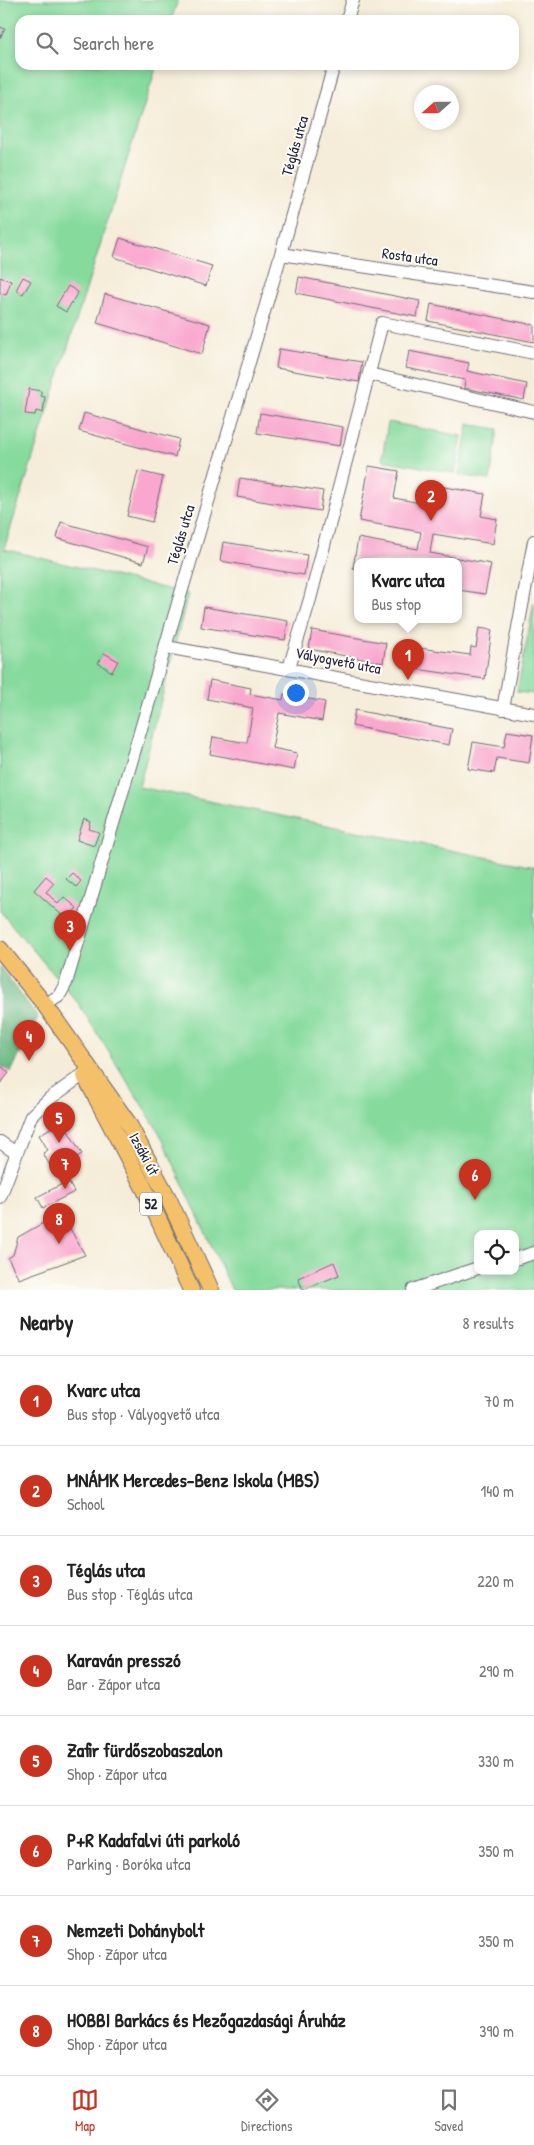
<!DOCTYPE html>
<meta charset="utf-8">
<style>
body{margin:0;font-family:"Patrick Hand",sans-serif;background:#f6f6f6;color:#222}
.controls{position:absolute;right:15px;bottom:15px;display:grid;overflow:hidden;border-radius:10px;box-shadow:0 2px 8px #0003}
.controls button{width:45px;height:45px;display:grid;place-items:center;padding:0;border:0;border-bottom:1px solid #e0e0e0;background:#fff;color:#222;font:25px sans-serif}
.compass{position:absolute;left:414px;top:85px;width:45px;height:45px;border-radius:50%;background:#fff;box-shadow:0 2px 8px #0003;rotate:249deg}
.you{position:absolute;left:295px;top:692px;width:18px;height:18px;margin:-12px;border:4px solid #fff;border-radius:50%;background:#1a73e8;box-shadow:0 0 0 8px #1a73e833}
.badge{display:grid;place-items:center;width:32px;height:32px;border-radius:50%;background:#c8321e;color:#fff;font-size:16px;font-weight:700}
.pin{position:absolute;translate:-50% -41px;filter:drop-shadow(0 1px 2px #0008)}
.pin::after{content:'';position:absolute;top:26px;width:18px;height:15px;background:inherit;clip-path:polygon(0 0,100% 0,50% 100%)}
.popup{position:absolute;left:354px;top:558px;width:108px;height:65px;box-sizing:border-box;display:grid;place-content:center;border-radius:10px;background:#fff;filter:drop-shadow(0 1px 4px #0005);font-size:16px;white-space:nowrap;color:#767676}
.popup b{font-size:19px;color:#222}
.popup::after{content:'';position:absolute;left:50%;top:100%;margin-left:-10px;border:10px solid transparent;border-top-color:#fff}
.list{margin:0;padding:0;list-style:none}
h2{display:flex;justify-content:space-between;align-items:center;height:65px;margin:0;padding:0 20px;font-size:21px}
h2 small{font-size:16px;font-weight:400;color:#767676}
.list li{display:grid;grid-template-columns:32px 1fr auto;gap:15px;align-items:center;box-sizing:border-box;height:90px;padding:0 20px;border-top:1px solid #e0e0e0}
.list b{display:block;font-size:19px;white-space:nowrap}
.list p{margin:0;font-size:16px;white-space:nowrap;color:#767676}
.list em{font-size:16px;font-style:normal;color:#767676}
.icon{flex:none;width:28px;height:28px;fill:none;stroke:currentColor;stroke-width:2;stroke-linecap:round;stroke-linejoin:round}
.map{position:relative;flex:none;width:534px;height:1290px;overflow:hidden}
.search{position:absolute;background:#fff;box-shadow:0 2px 8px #0003;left:15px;right:15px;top:15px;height:55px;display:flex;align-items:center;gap:12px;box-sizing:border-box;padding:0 18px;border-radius:15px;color:#767676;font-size:19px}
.sheet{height:785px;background:#fff}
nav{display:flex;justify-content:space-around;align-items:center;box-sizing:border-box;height:70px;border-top:1px solid #e0e0e0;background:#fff;font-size:14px;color:#767676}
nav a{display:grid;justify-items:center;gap:2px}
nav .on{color:#c8321e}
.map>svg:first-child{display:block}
.green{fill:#85da9c;stroke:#547e6c;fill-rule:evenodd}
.forest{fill:#6cba84;stroke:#476e60}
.building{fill:#f9a7ce}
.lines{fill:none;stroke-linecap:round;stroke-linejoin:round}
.minor-casing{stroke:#6c6972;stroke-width:14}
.major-casing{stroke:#6c6972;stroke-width:18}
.minor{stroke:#fff;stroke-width:12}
.major{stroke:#f4c16a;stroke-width:16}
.labels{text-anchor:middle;stroke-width:4;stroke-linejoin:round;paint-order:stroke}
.shield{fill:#fdfcf7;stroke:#646373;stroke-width:1}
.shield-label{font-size:14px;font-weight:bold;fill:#22223b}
.street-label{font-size:15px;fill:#22223b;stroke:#fdfcf7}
</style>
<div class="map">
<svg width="534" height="1290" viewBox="0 0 534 1290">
<rect width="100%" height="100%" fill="#fdfcf7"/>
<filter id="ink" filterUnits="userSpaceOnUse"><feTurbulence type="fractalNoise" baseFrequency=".02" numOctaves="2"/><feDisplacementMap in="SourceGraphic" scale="10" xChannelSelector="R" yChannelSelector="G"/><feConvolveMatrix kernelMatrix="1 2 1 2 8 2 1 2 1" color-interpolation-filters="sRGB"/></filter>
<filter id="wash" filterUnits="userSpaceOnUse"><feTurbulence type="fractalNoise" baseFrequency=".0096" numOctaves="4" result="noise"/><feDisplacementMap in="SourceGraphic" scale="20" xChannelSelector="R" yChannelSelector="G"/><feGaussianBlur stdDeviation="1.12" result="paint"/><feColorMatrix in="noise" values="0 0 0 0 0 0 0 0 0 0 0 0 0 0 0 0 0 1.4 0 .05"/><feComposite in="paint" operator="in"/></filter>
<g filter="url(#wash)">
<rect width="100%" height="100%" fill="#f5edd9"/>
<g class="green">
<path d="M0,0H178L171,20H20V65H157L4,549L188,594L139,787L534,867V1290H232L159,1132L78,1003L0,911ZM478,1234H515V1271H478Z"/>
<path d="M388,422L462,436L455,473L382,460Z"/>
<path d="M468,424L498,429L490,480L459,475Z"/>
<path d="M534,602V694L517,692Z"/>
</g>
<path class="forest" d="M0,967L38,1017L11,1072L0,1065Z"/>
<g id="blocks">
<g class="building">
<path d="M0,27L5,29L0,38Z"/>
<path d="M120,238L212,266L206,286L114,257Z"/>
<path d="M0,277L11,281L6,295L0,293Z"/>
<path d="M23,277L31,281L23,294L16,290Z"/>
<path d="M299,277L420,301L417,317L296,293Z"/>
<path d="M68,286L78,292L66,312L56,306Z"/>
<path d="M105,294L210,324L202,354L97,323Z"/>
<path d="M431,304L534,325V342L428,321Z"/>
<path d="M279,349L362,362L359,382L276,368Z"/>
<path d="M409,351L469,363L467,371L527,384L524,400L464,388L465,380L406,368Z"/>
<path d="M29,389L41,391V396L45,397L43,413L36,411L35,415L25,414Z"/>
<path d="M84,413L179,439L175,457L79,431Z"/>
<path d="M260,413L343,427L340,446L257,433Z"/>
<path d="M369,466L399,471L394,498L436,506L439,486L485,494L481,516L497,519L493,544L433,534L430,553L491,564L485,594L458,590V561H358V569L353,568L358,538L418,549L421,532L359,521Z"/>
<path d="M138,471L163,477L152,522L127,516Z"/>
<path d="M240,478L323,491L320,511L237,497Z"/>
<path d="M61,522L148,547L143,563L57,538Z"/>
<path d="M223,542L307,555L304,575L220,561Z"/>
<path d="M204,607L288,621L285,640L201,627Z"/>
<path d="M479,628L492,630L485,679L402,667L405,646L470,655L471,647L476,648Z"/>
<path d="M312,630L386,643L383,663L309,649Z"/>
<path d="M104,653L118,661L112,672L98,663Z"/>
<path d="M210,680L251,688L250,694L283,700L284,694L325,702L322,721L279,713L272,748L297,753L294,770L210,754L213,737L247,743L253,708L207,699Z"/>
<path d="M355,710L452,729L449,745L352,726Z"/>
<path d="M507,731L533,735L529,763L497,758L494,773L468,769L473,742L504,747Z"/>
<path d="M84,819L91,822L89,829L99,832L94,846L77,840Z"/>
<path d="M72,873L81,881L76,887L66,879Z"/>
<path d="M46,876L54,883L46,892L58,904L64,897L77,908L66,919L34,890Z"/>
<path d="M0,1065L9,1073L0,1084Z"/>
<path d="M62,1121L82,1154L53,1171L43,1153L48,1150L39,1135Z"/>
<path d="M68,1181L74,1192L43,1208L37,1197Z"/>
<path d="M61,1213L85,1255L19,1279L8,1258L13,1255L18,1237Z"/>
<path d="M334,1262L339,1275L303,1290L298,1278Z"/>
</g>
</g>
</g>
<g filter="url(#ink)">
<use href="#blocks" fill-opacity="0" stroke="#6c6972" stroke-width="1"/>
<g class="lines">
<g class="minor-casing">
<g id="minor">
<path d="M347,20L353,0"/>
<path d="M281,254L534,292"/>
<path d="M369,374L534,412"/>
<path d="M166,647L534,714"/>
<path d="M289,668L310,599L382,323L534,353"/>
<path d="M503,709L534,541"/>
<path d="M45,1005L59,996L66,983L281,254L334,65"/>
<path d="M0,1142L16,1153"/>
<path d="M0,1197L31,1116L49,1099L84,1074"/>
<path d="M515,1259L534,1253"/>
<path d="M413,1290L478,1268"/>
</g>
</g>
<g class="major-casing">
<g id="major">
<path d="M0,949L45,1005L128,1123L169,1200L211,1290"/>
<path d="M85,1076L145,1190L191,1290"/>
</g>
</g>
<use href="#minor" class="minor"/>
<use href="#major" class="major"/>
</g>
</g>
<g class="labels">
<rect class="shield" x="140" y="1192.5" width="22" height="23" rx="4"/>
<g class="shield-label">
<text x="151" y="1209">52</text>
</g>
<g class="street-label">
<text transform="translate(295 146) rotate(-74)" y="5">Téglás utca</text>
<text transform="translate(410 257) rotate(8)" y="5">Rosta utca</text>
<text transform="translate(181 535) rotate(-73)" y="5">Téglás utca</text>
<text transform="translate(338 661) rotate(11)" y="5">Vályogvető utca</text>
<text transform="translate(144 1154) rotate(62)" y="5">Izsáki út</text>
</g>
</g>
</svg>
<div class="controls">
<button><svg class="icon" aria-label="locate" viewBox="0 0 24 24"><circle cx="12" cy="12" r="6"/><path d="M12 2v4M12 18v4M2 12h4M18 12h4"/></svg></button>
</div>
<svg class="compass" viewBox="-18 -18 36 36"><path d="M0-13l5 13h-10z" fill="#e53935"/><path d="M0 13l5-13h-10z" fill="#767676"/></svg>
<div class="you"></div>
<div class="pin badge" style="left:408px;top:680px">1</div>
<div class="popup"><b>Kvarc utca</b>Bus stop</div>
<div class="pin badge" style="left:431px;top:521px">2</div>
<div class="pin badge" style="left:70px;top:951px">3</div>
<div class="pin badge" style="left:29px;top:1061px">4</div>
<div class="pin badge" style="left:59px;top:1143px">5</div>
<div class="pin badge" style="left:475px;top:1200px">6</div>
<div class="pin badge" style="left:65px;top:1189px">7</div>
<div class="pin badge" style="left:59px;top:1244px">8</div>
<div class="search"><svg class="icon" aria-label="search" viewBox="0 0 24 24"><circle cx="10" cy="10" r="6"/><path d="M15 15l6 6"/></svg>Search here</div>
</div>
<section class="sheet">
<h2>Nearby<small>8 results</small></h2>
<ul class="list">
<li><span class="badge">1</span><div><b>Kvarc utca</b><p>Bus stop · Vályogvető utca</p></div><em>70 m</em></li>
<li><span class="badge">2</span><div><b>MNÁMK Mercedes-Benz Iskola (MBS)</b><p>School</p></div><em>140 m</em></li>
<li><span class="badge">3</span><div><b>Téglás utca</b><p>Bus stop · Téglás utca</p></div><em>220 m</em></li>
<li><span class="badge">4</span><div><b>Karaván presszó</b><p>Bar · Zápor utca</p></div><em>290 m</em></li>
<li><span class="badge">5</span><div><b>Zafir fürdőszobaszalon</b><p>Shop · Zápor utca</p></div><em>330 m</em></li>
<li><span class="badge">6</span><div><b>P+R Kadafalvi úti parkoló</b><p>Parking · Boróka utca</p></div><em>350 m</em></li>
<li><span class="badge">7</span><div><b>Nemzeti Dohánybolt</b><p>Shop · Zápor utca</p></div><em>350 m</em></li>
<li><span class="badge">8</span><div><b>HOBBI Barkács és Mezőgazdasági Áruház</b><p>Shop · Zápor utca</p></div><em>390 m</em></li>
</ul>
</section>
<nav>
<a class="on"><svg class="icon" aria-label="map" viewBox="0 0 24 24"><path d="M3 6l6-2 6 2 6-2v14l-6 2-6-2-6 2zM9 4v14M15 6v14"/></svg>Map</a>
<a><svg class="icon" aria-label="directions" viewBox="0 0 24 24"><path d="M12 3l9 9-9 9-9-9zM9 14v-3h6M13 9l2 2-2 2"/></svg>Directions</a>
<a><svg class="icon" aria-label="saved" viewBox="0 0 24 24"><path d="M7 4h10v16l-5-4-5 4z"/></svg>Saved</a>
</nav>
